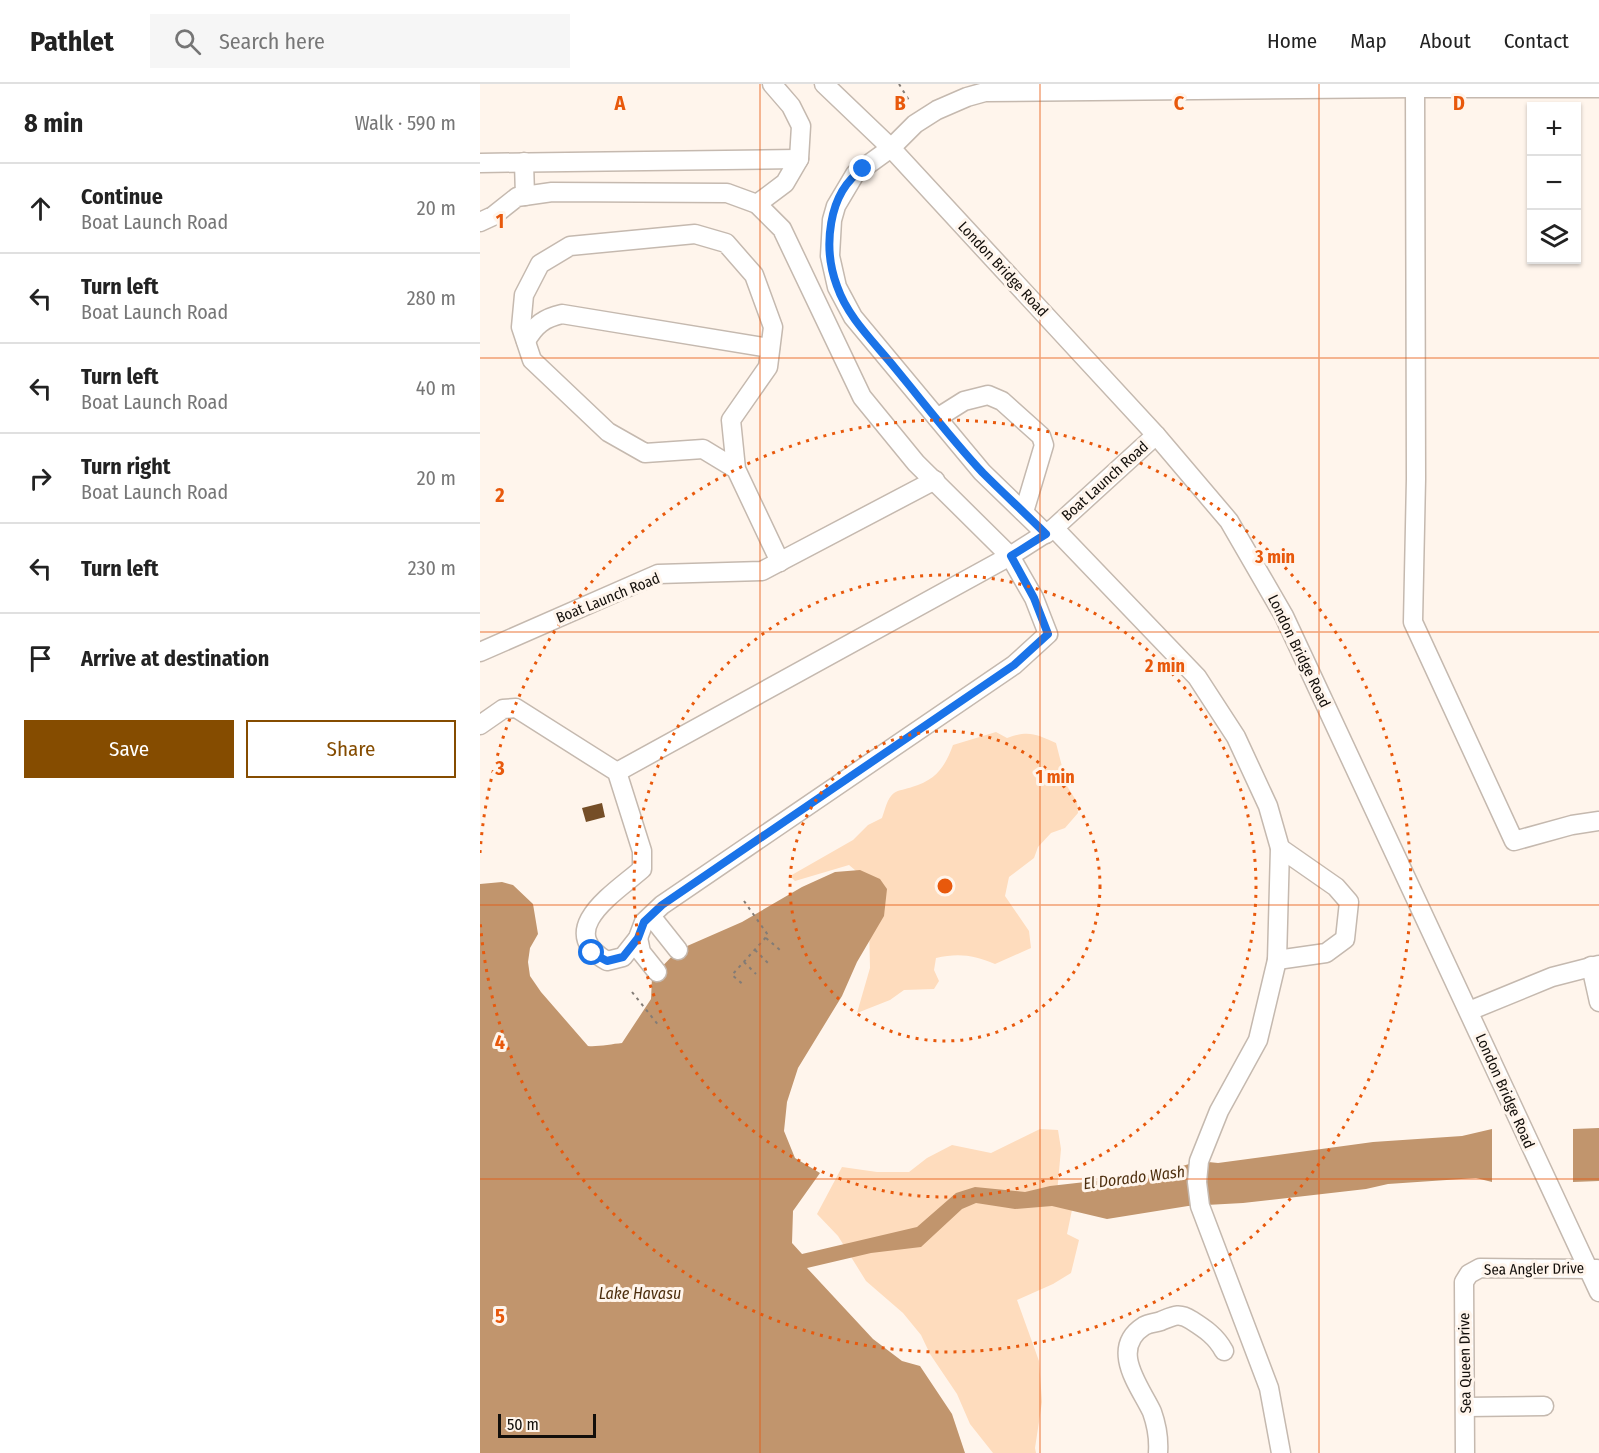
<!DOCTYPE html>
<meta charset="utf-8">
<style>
body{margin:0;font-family:"Fira Sans Condensed",sans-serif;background:#f6f6f6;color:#222}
.controls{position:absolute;right:18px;top:18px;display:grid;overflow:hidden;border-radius:0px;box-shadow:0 2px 4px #0004}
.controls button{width:54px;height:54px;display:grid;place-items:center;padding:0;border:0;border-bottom:2px solid #e0e0e0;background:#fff;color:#222;font:30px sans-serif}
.scale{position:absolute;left:18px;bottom:15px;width:98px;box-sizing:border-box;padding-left:6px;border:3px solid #130f0b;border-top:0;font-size:16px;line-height:21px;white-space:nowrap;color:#130f0b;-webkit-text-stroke:4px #fff5ec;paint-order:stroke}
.stop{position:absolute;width:18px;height:18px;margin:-14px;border:4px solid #1a73e8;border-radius:50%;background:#fff}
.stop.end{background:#1a73e8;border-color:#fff;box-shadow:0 2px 6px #0008}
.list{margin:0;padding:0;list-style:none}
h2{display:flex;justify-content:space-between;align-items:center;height:78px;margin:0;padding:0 24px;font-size:26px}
h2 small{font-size:20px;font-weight:400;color:#767676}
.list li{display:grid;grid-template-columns:39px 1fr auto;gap:18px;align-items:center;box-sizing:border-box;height:90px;padding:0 24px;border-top:2px solid #e0e0e0}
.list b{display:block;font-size:22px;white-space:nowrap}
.list p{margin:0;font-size:20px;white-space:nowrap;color:#767676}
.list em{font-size:20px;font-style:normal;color:#767676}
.actions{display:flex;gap:12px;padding:18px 24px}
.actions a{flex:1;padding:14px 0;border:2px solid #854c00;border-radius:0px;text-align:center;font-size:21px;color:#854c00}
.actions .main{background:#854c00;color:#fff}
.icon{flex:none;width:33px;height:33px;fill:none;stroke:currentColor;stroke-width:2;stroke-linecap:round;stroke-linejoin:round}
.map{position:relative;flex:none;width:1119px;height:1369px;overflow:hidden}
header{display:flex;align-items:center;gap:36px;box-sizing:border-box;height:84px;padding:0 30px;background:#fff;border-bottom:2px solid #e0e0e0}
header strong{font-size:28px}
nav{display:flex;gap:33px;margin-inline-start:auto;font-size:21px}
.search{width:420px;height:54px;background:#f6f6f6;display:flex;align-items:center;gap:15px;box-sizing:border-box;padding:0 21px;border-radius:0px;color:#767676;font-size:22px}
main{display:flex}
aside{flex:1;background:#fff}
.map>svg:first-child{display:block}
.green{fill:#fedcbd}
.water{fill:#c1956d}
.building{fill:#754e27}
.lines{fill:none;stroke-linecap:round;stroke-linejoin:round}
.minor-casing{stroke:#c5b9af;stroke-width:21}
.path{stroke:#837c76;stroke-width:2;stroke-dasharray:3 4.5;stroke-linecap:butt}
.minor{stroke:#fff;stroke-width:18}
.route{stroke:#1a73e8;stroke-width:8}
.grid{fill:none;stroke:#e8590c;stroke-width:1.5;stroke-opacity:0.55}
.ring{fill:none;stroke:#e8590c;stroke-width:3;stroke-dasharray:3 6}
.labels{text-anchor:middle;stroke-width:6;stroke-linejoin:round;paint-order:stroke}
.street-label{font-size:15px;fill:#130f0b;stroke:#fff5ec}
.water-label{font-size:16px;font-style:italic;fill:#4d2e0e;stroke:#fff5ec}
.grid-label{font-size:20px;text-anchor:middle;font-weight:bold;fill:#e8590c;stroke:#fff5ec;stroke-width:6;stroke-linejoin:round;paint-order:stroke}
.centre{fill:#e8590c;stroke:#fff5ec;stroke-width:3}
.ring-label{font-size:18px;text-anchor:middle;font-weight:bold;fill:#e8590c;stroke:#fff5ec;stroke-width:6;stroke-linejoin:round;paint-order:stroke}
</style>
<header>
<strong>Pathlet</strong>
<div class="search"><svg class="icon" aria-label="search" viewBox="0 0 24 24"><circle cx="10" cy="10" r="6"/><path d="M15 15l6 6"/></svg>Search here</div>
<nav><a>Home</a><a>Map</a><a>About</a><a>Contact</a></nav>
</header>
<main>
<aside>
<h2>8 min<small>Walk · 590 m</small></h2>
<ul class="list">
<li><svg class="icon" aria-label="ahead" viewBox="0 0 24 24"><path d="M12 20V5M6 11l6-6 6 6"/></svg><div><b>Continue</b><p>Boat Launch Road</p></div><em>20 m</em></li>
<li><svg class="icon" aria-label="left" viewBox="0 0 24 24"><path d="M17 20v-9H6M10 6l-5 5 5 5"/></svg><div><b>Turn left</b><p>Boat Launch Road</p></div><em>280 m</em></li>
<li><svg class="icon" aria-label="left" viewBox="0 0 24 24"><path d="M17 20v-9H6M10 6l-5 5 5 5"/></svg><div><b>Turn left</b><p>Boat Launch Road</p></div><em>40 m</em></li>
<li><svg class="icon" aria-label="right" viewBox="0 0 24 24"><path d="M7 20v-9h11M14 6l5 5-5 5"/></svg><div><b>Turn right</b><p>Boat Launch Road</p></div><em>20 m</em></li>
<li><svg class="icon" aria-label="left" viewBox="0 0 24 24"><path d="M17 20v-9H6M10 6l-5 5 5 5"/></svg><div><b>Turn left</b></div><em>230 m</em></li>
<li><svg class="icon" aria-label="arrive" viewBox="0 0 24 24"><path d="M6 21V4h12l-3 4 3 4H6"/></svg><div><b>Arrive at destination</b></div></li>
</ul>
<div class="actions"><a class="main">Save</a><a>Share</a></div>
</aside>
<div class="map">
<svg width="1119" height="1369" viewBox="0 0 1119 1369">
<rect width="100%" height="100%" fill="#fff5ec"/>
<g class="green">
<path d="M516,648L527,654C549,646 556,650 576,659L587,702L597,718L598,729L585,744L571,749L558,763L554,774L529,793L525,812L549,847L551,864L515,880C494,871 478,869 456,874L454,886L459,897L454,905L424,906L410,916L377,929L390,884L388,797L369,781L315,797L310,792L373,756L388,741L402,734C405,726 407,714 414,709C418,706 427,705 432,703C456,696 465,683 473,661Z"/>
<path d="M560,1045L578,1046L581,1065L577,1109L593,1121L587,1150L599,1156L591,1189L573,1200L537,1216L559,1277L562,1318L555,1364L556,1369H513L490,1340L477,1310L450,1270L441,1251L423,1229L386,1197L358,1152L337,1130L362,1083L397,1088H429L447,1074L472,1061L511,1069Z"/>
</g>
<g class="water">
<path d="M380,786L400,795L407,805L404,832L377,878L362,912L318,984L307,1018L304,1047L315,1074L340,1089L313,1127L312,1159L322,1170L437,1143L476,1109L495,1103L545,1108L570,1102L676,1090L719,1077L738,1079L893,1058L982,1052L1012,1045V1098L996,1094L908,1100L886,1105L763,1119L708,1122L627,1135L572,1122L535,1125L496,1119L482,1125L441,1163L391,1169L327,1184L393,1255L422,1277L440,1282L472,1330L485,1369H0V800L22,798L33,801L53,820L58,850L50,864L48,878L50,892L61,908L108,962C117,963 132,960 142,959L171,915L172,893L198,866L262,838L322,803L355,788Z"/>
<path d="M1119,1044V1097L1093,1098V1045Z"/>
</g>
<path class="building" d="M122,719L125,733L106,738L102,724Z"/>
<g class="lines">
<g class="minor-casing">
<g id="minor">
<path d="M344,0L411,64L676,351L749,437L804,532L1119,1208"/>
<path d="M935,0L936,395L933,538L1034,757L1092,741L1119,737"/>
<path d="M44,78L45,112"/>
<path d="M0,79L319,75"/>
<path d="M277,120L305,99L319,75L321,42L311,22L292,0"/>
<path d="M0,138L13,132L37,113L72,108L247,109L277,120L302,145L382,313L436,379L530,472L554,514L568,550L534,581L182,821L164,838L158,854L143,873L127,877C73,846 136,808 162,785V767L137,688L36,624L23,625L0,641"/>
<path d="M46,257C55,241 64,234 82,230L290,264"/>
<path d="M457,334L484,317L508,311L522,317L561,352L564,361L544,428"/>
<path d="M256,385L223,365L165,369L128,348L52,276L41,243L44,211L60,180L90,162L215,150L246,159L274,191L293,243L288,283L251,336L256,385L300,478"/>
<path d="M574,444L717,593L756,653L788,722L800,764L797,876L778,956L739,1027L719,1077L717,1098L720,1122L789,1304L801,1369"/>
<path d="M566,450L502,388L373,233L357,203L350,172L352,136L356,122L375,90L411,64L435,40L457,26L487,13L505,8L935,4H1119"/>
<path d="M0,568L178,490L282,487L455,396"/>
<path d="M137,688L530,472L574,444L676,351"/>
<path d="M171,832L198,866"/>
<path d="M158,854L161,868L177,888"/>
<path d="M797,876L846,869L865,855L869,818L856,803L800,764"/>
<path d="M1111,882L1119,918"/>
<path d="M989,927L1072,893L1119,881"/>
<path d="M986,1323L1064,1322"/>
<path d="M678,1369C679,1355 677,1342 672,1328C661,1304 628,1265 664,1242C669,1239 675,1239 681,1237C693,1232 699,1228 711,1236C725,1245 736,1252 744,1267"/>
<path d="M985,1369L984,1198L989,1190L1000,1184L1117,1185"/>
</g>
</g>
<g class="path">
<path d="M419,0L430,18"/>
<path d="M264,817L288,851L252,891L265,902"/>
<path d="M286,854L300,866"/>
<path d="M275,866L288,879"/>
<path d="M264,878L276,890"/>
<path d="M152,908L179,942"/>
</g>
<use href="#minor" class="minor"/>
</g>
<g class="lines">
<path class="route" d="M112,869L127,877L143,873L158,854L164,838L182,821L534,581L568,550L554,514L531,472L566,450C545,429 524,410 503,389C472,356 444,319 415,284C394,258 368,234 357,202C343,165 347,109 383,85"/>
</g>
<path class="grid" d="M280,0V1369M560,0V1369M839,0V1369M0,274H1119M0,548H1119M0,821H1119M0,1095H1119"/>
<g class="ring">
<circle cx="465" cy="802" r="155"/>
<circle cx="465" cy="802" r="311"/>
<path d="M0 769A466 466 0 1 1 0 835"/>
</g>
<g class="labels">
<g class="street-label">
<text transform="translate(523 185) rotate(47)" y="5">London Bridge Road</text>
<text transform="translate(625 397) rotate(-42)" y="5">Boat Launch Road</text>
<text transform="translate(128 514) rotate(-22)" y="5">Boat Launch Road</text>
<text transform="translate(819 567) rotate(64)" y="5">London Bridge Road</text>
<text transform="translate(1025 1007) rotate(66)" y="5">London Bridge Road</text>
<text transform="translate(1054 1185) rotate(-1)" y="5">Sea Angler Drive</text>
<text transform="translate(985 1279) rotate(-91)" y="5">Sea Queen Drive</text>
</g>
<g class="water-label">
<text transform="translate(654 1093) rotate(-7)" y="6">El Dorado Wash</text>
<text x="160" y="1215">Lake Havasu</text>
</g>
</g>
<g class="grid-label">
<text x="140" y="26">A</text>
<text x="420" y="26">B</text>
<text x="699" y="26">C</text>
<text x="979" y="26">D</text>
<text x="20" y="144">1</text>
<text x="20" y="418">2</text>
<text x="20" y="691">3</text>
<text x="20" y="965">4</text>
<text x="20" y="1239">5</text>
</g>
<circle cx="465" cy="802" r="9" class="centre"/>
<g class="ring-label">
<text x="795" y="479">3 min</text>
<text x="685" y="588">2 min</text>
<text x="575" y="699">1 min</text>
</g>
</svg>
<div class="controls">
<button>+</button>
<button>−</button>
<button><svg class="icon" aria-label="layers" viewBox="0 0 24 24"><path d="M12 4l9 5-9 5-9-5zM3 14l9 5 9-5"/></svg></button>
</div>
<div class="scale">50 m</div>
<div class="stop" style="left:112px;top:869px"></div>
<div class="stop end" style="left:383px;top:85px"></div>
</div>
</main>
